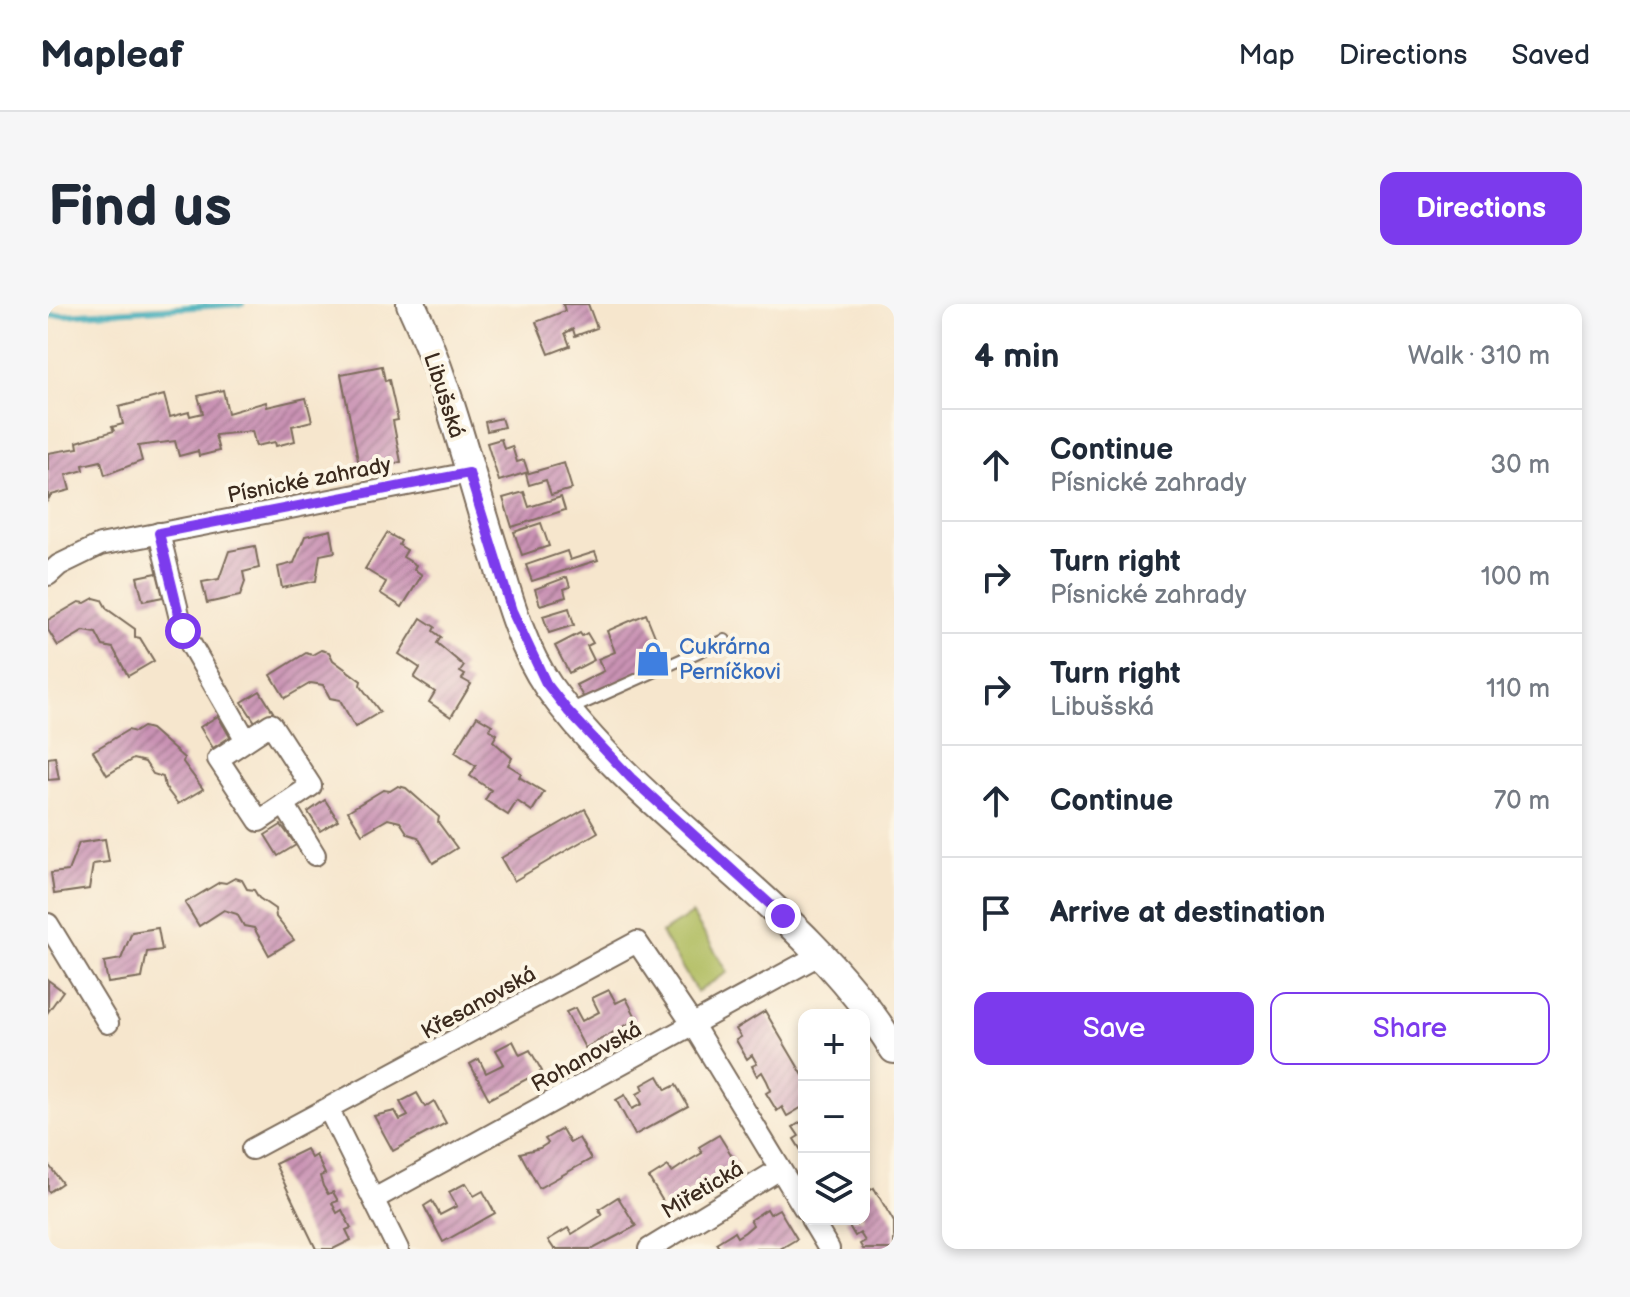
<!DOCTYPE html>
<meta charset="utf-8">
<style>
body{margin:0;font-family:"Balsamiq Sans",sans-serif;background:#f6f6f7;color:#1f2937}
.controls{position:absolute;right:24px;bottom:24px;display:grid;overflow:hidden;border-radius:16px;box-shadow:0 4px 12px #0003}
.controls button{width:72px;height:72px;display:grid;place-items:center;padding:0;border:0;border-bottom:2px solid #e0e1e3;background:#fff;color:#1f2937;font:40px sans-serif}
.stop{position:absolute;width:24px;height:24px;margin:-18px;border:6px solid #7c3aed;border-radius:50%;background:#fff}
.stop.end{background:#7c3aed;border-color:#fff;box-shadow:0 2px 8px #0008}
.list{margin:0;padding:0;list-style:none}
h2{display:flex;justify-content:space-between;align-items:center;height:104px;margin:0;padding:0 32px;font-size:34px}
h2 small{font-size:26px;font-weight:400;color:#747a83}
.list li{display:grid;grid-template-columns:52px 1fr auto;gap:24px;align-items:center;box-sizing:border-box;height:112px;padding:0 32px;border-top:2px solid #e0e1e3}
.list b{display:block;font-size:30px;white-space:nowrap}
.list p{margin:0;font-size:26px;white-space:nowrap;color:#747a83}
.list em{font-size:26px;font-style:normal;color:#747a83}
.actions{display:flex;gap:16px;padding:24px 32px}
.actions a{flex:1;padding:18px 0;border:2px solid #7c3aed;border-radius:16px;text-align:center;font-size:28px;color:#7c3aed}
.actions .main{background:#7c3aed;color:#fff}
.icon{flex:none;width:44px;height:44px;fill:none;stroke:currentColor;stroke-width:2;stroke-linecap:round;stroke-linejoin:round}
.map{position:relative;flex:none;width:846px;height:945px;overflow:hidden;border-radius:16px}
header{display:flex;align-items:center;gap:48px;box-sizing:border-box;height:112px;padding:0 40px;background:#fff;border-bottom:2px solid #e0e1e3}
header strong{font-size:38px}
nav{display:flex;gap:44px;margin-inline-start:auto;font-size:28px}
.intro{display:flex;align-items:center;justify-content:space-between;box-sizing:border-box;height:192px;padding:0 48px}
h1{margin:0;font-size:56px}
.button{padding:20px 36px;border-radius:16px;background:#7c3aed;color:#fff;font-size:28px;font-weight:700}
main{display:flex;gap:48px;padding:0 48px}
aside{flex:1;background:#fff;border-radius:16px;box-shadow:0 4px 12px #0003}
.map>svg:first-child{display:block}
.garden{fill:#aebb5d;stroke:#74723e;stroke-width:2}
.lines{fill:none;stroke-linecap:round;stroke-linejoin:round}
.stream{stroke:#3aaab8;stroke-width:6}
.building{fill:url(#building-hatch)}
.lane-casing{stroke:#7c6c5b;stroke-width:14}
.street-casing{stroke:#7c6c5b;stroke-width:24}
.secondary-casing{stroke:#7c6c5b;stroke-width:32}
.lane{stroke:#fff;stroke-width:10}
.street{stroke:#fff;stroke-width:20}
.secondary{stroke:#fff;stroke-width:28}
.route{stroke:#7c3aed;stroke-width:10}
.labels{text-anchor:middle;stroke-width:8;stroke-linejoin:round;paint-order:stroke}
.street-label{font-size:22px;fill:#3b2a1e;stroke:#fcf5e5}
.shop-label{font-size:22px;fill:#366cbe;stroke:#fcf5e5;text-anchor:start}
</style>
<header>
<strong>Mapleaf</strong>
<nav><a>Map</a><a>Directions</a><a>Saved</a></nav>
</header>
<div class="intro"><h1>Find us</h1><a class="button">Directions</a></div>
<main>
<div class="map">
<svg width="846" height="945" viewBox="0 0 846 945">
<defs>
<pattern id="building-hatch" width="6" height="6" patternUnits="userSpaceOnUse" patternTransform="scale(2)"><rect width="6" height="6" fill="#c992b4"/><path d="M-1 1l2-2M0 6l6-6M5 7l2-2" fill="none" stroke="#a47792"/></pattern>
</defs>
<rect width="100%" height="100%" fill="#fcf5e5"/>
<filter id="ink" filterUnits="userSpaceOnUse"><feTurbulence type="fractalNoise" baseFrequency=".0125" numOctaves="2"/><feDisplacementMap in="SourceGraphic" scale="16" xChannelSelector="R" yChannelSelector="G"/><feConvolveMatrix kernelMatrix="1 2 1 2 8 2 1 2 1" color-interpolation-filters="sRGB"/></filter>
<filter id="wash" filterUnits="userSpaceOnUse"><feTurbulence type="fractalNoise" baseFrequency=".006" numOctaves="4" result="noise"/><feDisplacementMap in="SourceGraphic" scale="32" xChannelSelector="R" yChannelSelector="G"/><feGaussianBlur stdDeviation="1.8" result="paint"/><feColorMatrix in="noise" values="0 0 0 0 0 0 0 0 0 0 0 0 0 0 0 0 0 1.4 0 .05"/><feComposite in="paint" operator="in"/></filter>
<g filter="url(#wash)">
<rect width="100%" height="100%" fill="#f6e6cd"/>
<path class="garden" d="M644,610L680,668L649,688L613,629Z"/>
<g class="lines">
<path class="stream" d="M0,12L194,0"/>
</g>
<g id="blocks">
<g class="building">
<path d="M515,0H540L549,24L527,32L525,25L517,29L522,42L501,50L488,18L517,7Z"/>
<path d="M334,62L337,77L341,76L350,116L345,117L353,158L312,166L293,70Z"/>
<path d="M175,86L180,109L218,98L219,103L258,94L264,117L244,122L247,137L228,142L227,138L208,142L204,127L167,131L171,147L151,152L150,147L131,152L127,137L90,142L94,157L57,171L53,157L35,161L36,166L18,171L22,186L3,191L0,196V149L30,144L29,138L66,127L64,123L75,120L71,103L116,91L122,113L141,108L142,112L155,109L150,92Z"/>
<path d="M453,114L456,123L439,127L437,118Z"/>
<path d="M453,135L456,145L464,142L469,158L476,156L480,168L451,177L439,139Z"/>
<path d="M516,159L524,185L503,191L498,176L481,181L478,170Z"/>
<path d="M476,188L481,203L513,193L517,206L464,223L455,194Z"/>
<path d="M493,219L501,242L474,251L466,228Z"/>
<path d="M283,226L287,248L272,251L268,277L234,284L230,263L246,259L257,232Z"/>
<path d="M339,229L353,237L351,241L359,246L355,253L368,261L366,265L374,271L354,303L332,289L338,278L317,265Z"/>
<path d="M207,242L211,264L195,268L197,278L192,292L159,299L154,278L171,275L181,247Z"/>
<path d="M519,247L522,256L547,248L550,256L484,277L478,261Z"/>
<path d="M109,269L115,293L95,297L89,273Z"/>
<path d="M519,273L522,283L516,285L518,293L492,301L487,285Z"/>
<path d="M46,294L54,296L59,305L87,325V333L92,334L106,357L80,372L65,344L55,342L48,329L36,327L10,342L0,326V316L31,298L37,299Z"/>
<path d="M521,304L526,321L501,329L495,312Z"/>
<path d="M598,310L617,357L536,394L528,381L556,367L550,355L567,348L559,327Z"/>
<path d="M373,314L387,323L385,327L393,333L389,339L416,362L412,368L417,371L414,375L423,380L403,413L381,398L387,388L366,374L372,364L351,350Z"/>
<path d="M532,329L534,332L539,329L545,339L539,342L546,356L521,369L507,342Z"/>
<path d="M273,346L281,348L285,356L313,377L312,381L332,408L307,423L292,396L282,394L275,381L263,379L237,394L223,371L258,349L264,351Z"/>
<path d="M212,387L225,408L207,418L194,398Z"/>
<path d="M170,412L182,433L165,444L152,423Z"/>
<path d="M429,412L444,421L441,425L449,430L445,437L464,454L460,461L473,469L471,473L496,488L484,507L469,497L460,511L437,496L443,486L422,472L428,462L407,448Z"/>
<path d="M95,423L103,425L136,454L135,458L155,485L130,500L117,483L115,473L105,470L97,458L85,455L59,471L45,447L80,426L87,428Z"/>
<path d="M7,453L11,475L0,476V454Z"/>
<path d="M350,482L358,484L391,513L390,518L409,544L385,559L370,533L360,530L352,518L340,515L314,530L300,507L335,486L342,487Z"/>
<path d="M277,496L290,516L272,527L260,508Z"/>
<path d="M537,505L550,528L466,577L453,554Z"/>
<path d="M233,521L248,541L230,552L217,531Z"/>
<path d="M57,535L61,558L45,560L41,585L6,590L3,569L20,567L31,539Z"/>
<path d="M187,574L194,576L199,585L206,586L211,594L227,605L228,613L246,636L221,651L206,624L196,622L189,610L176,606L151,622L137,599L172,578L178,579Z"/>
<path d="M110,624L114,646L99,648L94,674L60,679L56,658L73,655L84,628Z"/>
<path d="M0,676L15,687L0,708Z"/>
<path d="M561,686L568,699L578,694L589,715L537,744L518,708L527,704L534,717L551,708L544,694Z"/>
<path d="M717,707L756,773V802L739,812L734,803L729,807L718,789L723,786L719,777L714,768L709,772L704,762L709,760L704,751L699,755L688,736L693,733L688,725Z"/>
<path d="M465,737L472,751L482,746L494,767L441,795L422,760L431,755L438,769L456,760L448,746Z"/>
<path d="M610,772L618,786L628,781L640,802L587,831L568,796L577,791L584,805L594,800L589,790L596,786L594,781Z"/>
<path d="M369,789L377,803L386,797L398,819L345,847L326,812L347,807L352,816L360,812L352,798Z"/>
<path d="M756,816V851L746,835L751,832L745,823Z"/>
<path d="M514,825L522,839L531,834L543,855L491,884L472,849L492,844L500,839L497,835Z"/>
<path d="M671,831L689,860L652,879L619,904L601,874L620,862L624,868L639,858L654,849L651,843Z"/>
<path d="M258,845L263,854L268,851L277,870L272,872L275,882L280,890L285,888L290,897L284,899L289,909L294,906L303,924L298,926L303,936L285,945H268L227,860Z"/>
<path d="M0,860L14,879L1,888L0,886Z"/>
<path d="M418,879L426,892L435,887L447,909L395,938L376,902L384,897L392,911L409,902L401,888Z"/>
<path d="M826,884L846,918V945H815L812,940L817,937L812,929L807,932L797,915H816V890Z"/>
<path d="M570,893L588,922L545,945H506L500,936L520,924L524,930L554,911L551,905Z"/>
<path d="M719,905L722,910L731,905L749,935L732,945H672L668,939L686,928L689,933L697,928L705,921L702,916Z"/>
</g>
</g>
</g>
<g filter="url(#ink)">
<use href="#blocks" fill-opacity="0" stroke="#7c6c5b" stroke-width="2"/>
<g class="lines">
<g class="lane-casing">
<path id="lane" d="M521,406L677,336"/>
</g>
<g class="street-casing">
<g id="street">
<path d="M111,229L135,327L198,436"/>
<path d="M0,271L11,261L52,241L421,169"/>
<path d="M223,420L263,482L211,517L170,455Z"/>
<path d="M236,500L267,551"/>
<path d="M0,620L60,719"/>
<path d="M281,806L350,945"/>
<path d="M204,845L589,638L645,721L756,904"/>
<path d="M326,895L773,650"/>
<path d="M763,915L781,945"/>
<path d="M601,945L732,865"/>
</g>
</g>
<g class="secondary-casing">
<path id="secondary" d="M363,0C401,80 421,169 448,253C461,296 474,344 500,382C596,517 757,599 846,745"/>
</g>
<use href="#lane" class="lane"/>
<use href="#street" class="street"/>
<use href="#secondary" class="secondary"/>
</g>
</g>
<g class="lines" filter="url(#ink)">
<path class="route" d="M135,327L111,229L421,169L464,307L498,379L520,407L583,474L735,612"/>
</g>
<defs>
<g id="shop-bare" transform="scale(2.76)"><path d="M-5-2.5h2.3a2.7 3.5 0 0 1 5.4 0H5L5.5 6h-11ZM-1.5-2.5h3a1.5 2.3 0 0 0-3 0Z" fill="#3f7fe0" stroke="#fcf5e5" stroke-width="2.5" paint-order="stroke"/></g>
</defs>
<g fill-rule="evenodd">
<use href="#shop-bare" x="605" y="355"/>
</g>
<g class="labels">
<g class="street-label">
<text transform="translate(397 91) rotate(72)" y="8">Libušská</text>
<text transform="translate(261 175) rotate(-11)" y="8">Písnické zahrady</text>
<text transform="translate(430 698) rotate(-29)" y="8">Křesanovská</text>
<text transform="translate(538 752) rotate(-29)" y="8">Rohanovská</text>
<text transform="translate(654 885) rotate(-31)" y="8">Miřetická</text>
</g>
<g class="shop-label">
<text x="631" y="350">Cukrárna<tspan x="631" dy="25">Perníčkovi</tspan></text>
</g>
</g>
</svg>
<div class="controls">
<button>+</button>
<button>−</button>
<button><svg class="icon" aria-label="layers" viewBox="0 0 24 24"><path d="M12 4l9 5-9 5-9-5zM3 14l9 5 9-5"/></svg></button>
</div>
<div class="stop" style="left:135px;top:327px"></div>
<div class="stop end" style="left:735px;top:612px"></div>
</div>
<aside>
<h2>4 min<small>Walk · 310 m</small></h2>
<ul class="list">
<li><svg class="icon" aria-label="ahead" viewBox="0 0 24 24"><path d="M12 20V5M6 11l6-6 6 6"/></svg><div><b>Continue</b><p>Písnické zahrady</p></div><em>30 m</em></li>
<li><svg class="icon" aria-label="right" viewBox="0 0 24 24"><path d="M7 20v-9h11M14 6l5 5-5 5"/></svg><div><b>Turn right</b><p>Písnické zahrady</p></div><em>100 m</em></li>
<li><svg class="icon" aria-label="right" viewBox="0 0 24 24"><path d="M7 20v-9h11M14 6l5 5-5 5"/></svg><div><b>Turn right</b><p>Libušská</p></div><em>110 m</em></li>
<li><svg class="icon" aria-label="ahead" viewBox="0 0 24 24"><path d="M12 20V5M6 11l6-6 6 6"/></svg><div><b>Continue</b></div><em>70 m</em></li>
<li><svg class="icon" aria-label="arrive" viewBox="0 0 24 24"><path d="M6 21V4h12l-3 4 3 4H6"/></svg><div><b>Arrive at destination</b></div></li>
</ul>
<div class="actions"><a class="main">Save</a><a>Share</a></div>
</aside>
</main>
